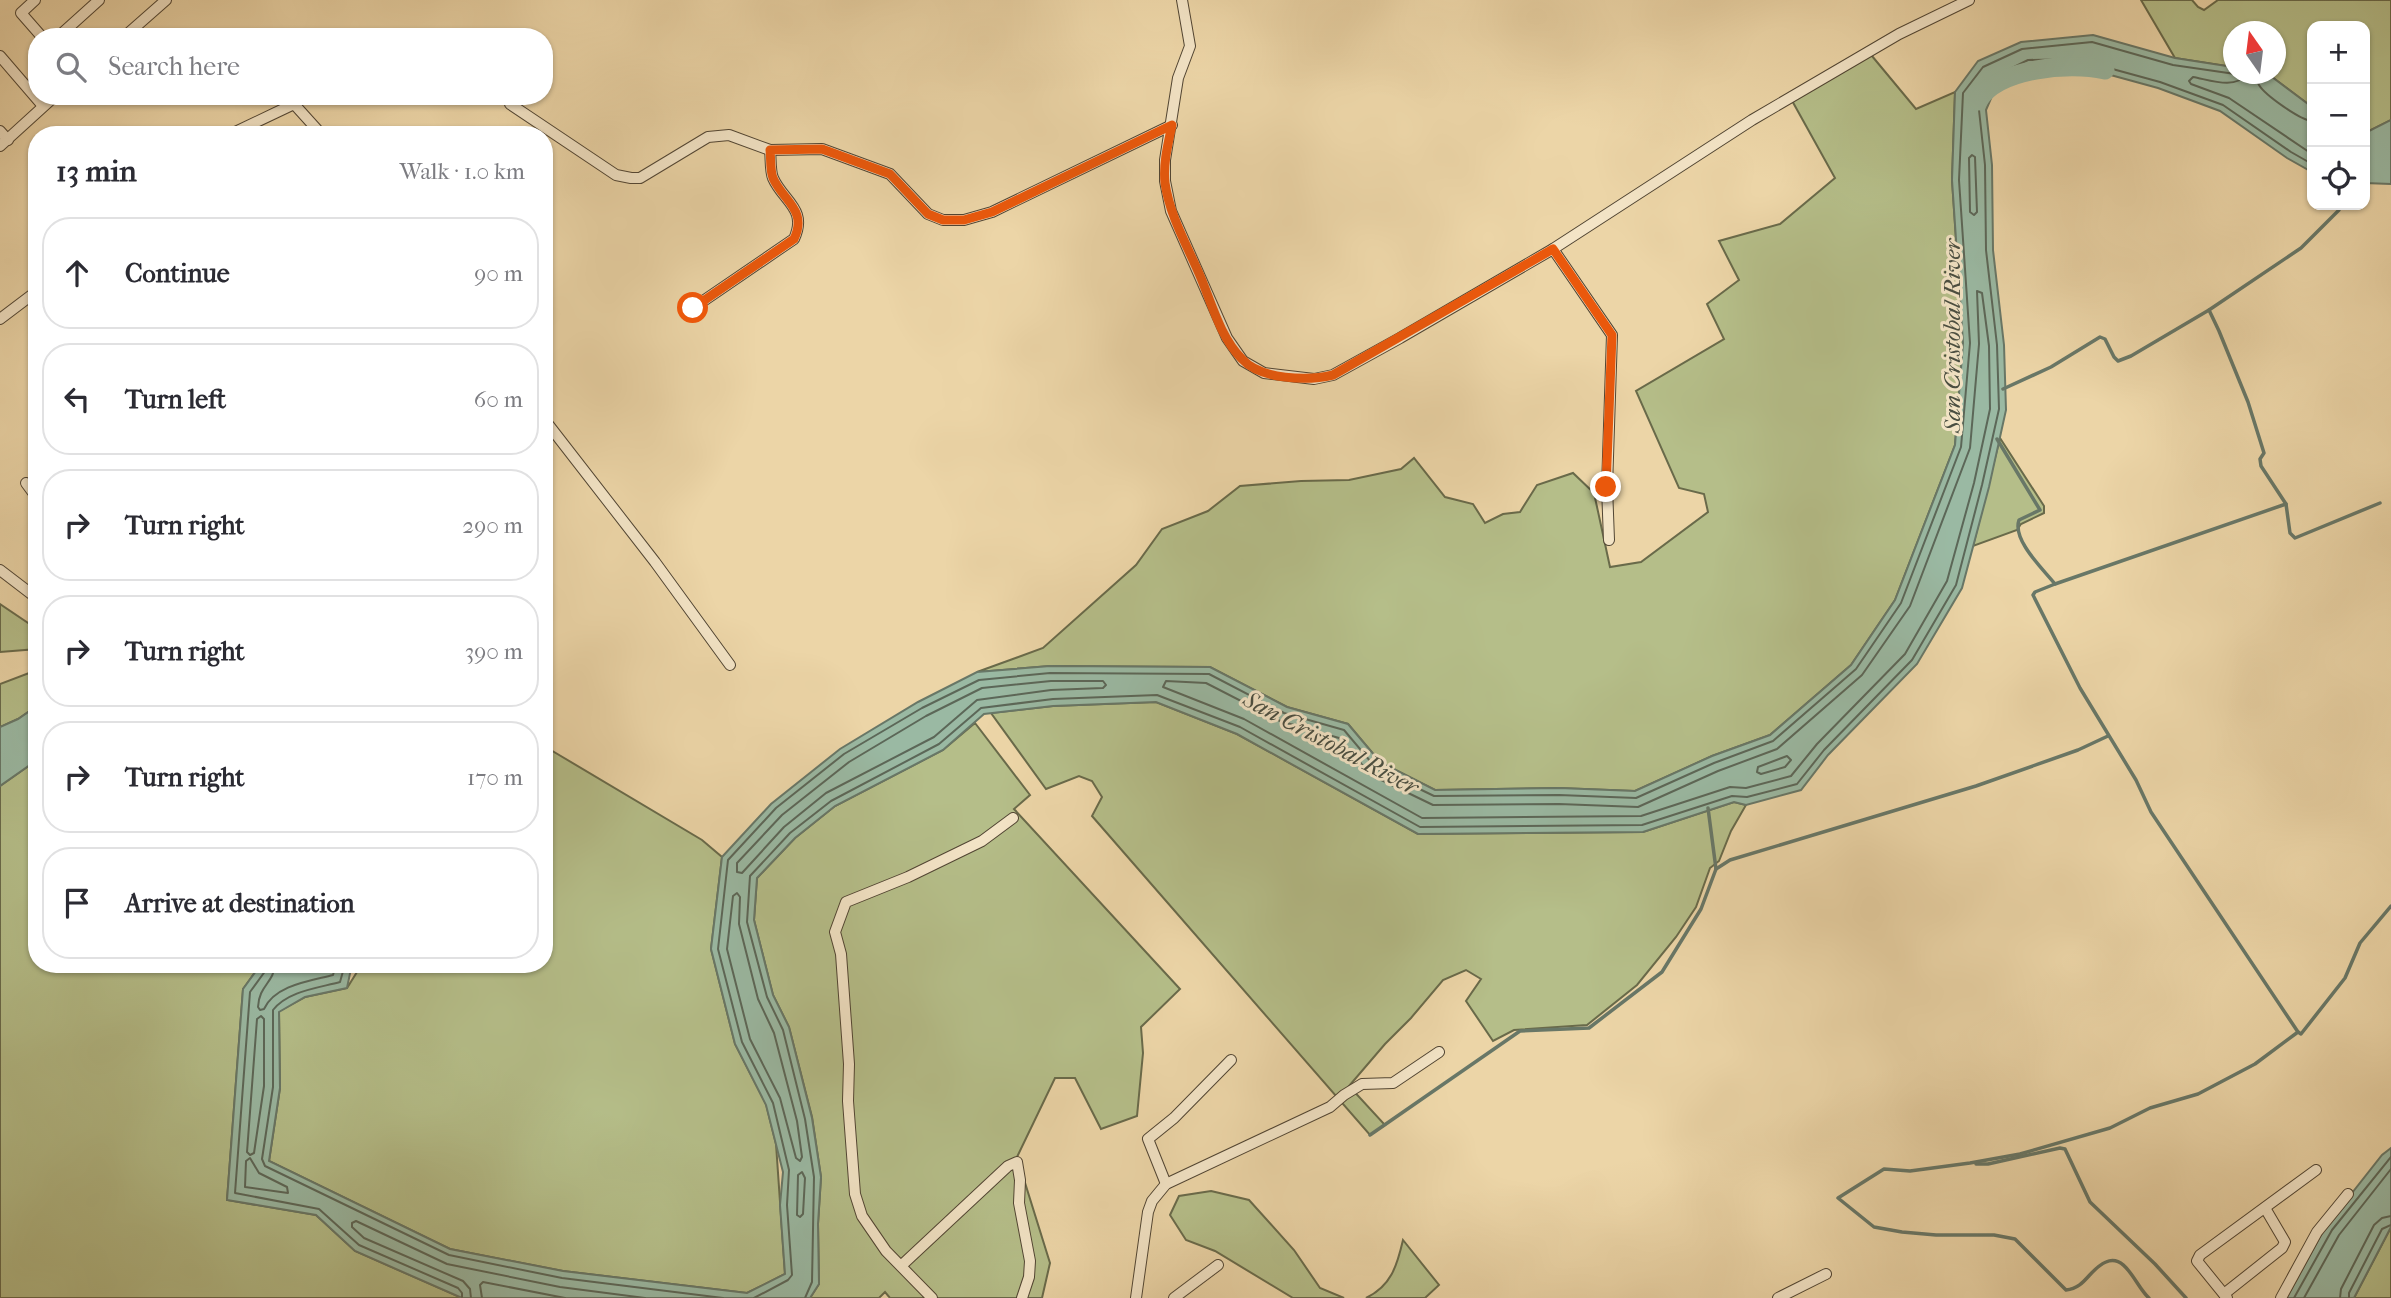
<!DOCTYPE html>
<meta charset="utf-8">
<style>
body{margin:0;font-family:"IM FELL French Canon",serif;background:#f7f7f7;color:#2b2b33}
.controls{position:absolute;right:21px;top:21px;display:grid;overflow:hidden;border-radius:14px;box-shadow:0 2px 5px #0004}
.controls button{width:63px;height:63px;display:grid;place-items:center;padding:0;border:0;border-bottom:2px solid #e1e1e2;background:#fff;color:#2b2b33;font:35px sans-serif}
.compass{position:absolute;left:2223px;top:21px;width:63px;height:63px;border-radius:50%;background:#fff;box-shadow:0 2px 5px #0004;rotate:346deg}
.stop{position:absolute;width:21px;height:21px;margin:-16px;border:5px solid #ea580c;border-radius:50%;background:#fff}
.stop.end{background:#ea580c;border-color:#fff;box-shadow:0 2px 7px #0008}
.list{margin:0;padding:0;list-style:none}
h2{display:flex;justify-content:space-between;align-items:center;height:91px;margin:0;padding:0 28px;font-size:30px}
h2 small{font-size:23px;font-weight:400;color:#7c7c81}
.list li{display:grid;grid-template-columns:46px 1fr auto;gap:21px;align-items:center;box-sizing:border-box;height:112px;margin:0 14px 14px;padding:0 14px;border:2px solid #e1e1e2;border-radius:28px}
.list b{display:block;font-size:26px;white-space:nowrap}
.list em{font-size:23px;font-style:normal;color:#7c7c81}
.icon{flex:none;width:38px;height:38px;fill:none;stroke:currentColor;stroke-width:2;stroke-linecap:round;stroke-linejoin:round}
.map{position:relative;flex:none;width:2391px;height:1298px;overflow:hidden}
.search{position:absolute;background:#fff;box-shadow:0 2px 5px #0004;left:28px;top:28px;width:525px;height:77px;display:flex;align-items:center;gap:18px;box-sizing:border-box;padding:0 24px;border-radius:28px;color:#7c7c81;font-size:26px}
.panel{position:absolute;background:#fff;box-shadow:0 2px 5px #0004;left:28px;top:126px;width:525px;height:847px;border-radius:28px}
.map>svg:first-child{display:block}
.green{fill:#b5be89;stroke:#696a4a;stroke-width:2}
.water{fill:#9ab9a3;stroke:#687767;stroke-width:2}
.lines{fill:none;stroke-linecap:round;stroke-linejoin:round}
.shore{stroke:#5c6758;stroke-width:2}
.stream{stroke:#687767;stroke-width:3.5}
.river{stroke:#9ab9a3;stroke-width:19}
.minor-casing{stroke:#514533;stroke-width:12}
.minor{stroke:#f3e4c6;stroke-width:10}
.route{stroke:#ea580c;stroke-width:9}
.labels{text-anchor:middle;stroke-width:6;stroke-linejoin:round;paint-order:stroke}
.water-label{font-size:24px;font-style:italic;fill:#494e41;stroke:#f3e4c6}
</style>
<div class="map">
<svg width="2391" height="1298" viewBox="0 0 2391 1298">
<rect width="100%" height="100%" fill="#ecd5a7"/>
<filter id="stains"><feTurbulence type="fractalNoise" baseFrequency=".00286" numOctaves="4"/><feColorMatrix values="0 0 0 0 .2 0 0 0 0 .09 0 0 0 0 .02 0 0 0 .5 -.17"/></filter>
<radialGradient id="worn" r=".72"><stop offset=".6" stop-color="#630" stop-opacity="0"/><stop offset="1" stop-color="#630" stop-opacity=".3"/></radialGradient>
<g class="green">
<path d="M2141,0H2192L2198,7L2204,10L2218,0H2391V120L2365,133V26H2312V107L2268,74H2276V32H2234L2233,67L2175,58Z"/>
<path d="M1867,50L1916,109L1955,92L1952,180L1963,343L1955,445L1895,600L1851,665L1770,735L1712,756L1635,791L1559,788L1435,790L1380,762L1348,724L1287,707L1210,667L1050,666L977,672L1043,648L1136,565L1162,529L1208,511L1240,486L1301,481L1349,480L1401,469L1414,458L1445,497L1473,504L1485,523L1503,514L1520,512L1537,485L1573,473L1594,493L1610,567L1641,562L1708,512L1704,494L1679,488L1636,391L1724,339L1707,304L1739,280L1719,241L1780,224L1835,178L1790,97Z"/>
<path d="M2000,438L2044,506V513L2021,524L2017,530L1973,546Z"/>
<path d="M0,604L37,629V649L0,652Z"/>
<path d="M37,670V706L18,719L0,727V684Z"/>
<path d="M1156,702L1237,734L1418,834L1643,832L1734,802L1746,805L1731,831L1719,861L1710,868L1696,907L1676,937L1637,985L1587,1025L1514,1030L1493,1041L1466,1001L1481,979L1466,970L1443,980L1411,1018L1385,1044L1349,1086L1385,1125L1370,1135L1092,816L1102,797L1092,781L1079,776L1046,789L991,713L1053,706Z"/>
<path d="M975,723L1030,795L1014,809L1180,989L1141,1027L1143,1053L1137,1116L1101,1129L1075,1078H1055L1017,1157L1050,1263L1042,1298H890L885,1292L879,1298H810L819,1284L818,1224L821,1177L812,1117L789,1027L773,995L754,920L757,878L795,838L835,806L943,750Z"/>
<path d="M544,746L702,840L722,857L711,949L735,1044L766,1104L776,1144L785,1274L747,1293L563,1271L450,1249L269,1161L280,1088L279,1011L305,997L347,988L362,964H544Z"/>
<path d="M37,760V964H261L243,989L227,1200L316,1215L355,1251L462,1298H0V786Z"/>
<path d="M1211,1191L1249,1200L1294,1250L1320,1288L1344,1298H1293L1215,1251L1186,1240L1170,1215L1179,1196Z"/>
<path d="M2391,1227V1298H2354L2390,1229Z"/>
<path d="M1403,1240L1439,1285L1425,1298H1366C1391,1286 1397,1266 1403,1240Z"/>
</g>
<g class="water">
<path d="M2093,35L2175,58L2233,67L2234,74H2268L2312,107V172L2287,158L2220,111L2158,88L2074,65L2030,67L1998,82L1986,110L1992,165L1993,250L2004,345L2006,410L1989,487L1962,588L1917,664L1828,755L1801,790L1746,805L1734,802L1643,832L1418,834L1237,734L1156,702L1053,706L984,714L943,750L835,806L795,838L757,878L754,920L773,995L789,1027L812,1118L821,1177L818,1224L819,1284L810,1298H462L355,1251L316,1215L227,1200L243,989L261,964H352L347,988L305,997L279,1012L280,1088L269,1161L450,1249L563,1271L747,1293L785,1274L780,1205L783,1172L766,1105L735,1044L711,949L722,857L771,804L840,749L918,702L977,672L1050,666L1210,667L1287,707L1348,724L1380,762L1435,790L1559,788L1635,791L1712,756L1770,735L1851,665L1895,600L1955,445L1963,343L1952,180L1955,92L1978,61L2021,42Z"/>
<path d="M2391,120V184L2365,183V133Z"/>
<path d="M37,706V760L0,786V727L18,719Z"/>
<path d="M2391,1148V1227L2354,1298H2286L2326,1226L2382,1155Z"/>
</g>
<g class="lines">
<g class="shore">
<path d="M2247,74C2235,90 2210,80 2193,77L2189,81L2191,84L2229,98L2312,154"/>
<path d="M2256,74C2256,79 2256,80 2259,85C2265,95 2300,120 2312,121"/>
<path d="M1972,155L1975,157L1977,212L1974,215L1970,212L1969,158Z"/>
<path d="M1977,291L1982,293L1989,346L1990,409L1974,483L1947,581L1905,654L1817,744L1791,776L1746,788L1730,787L1641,816L1422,818L1244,719L1163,687L1166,681L1206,683L1280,721L1339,738L1371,775L1433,805L1559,804L1638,807L1718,771L1777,749L1862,675L1910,606L1970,448L1979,344Z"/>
<path d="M1051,681H1103L1106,685L1103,688L1051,690L977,700L934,737L826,793L784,827L742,873L737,872V863L782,815L849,762L926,716L982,688Z"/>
<path d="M1787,756L1791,760L1785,767L1761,774L1757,772L1758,767Z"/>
<path d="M737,893L740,897L739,924L758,999L774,1033L797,1121L802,1157L800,1161L796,1158L780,1098L750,1039L727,949L733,896Z"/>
<path d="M266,964V970L250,992L235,1193L319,1209L359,1245L458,1288L462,1293V1298"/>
<path d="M275,964C274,983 259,985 258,1007L260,1010L264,1009C275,985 310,981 333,975L336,964"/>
<path d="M345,964L340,982C318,988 288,991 273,1010V1087L262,1159L265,1166L449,1255L562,1278L723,1298"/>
<path d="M261,1016L264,1019V1086L254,1153L250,1155L247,1152L257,1019Z"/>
<path d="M250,1158L259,1173L287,1187L288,1193L245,1187L246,1161Z"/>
<path d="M802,1172L805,1178L803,1214L800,1217L797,1215L798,1175Z"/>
<path d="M471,1298L470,1289L463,1281L364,1238L352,1227V1223L356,1221L447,1264L560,1287L645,1298"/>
<path d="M482,1298L480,1285L483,1282L565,1298"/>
<path d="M754,1298L788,1280L792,1275L787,1205L789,1170L773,1103L742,1042L718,949L728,860L776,808L844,754L922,708L979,680L1050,673L1209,674L1284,713L1344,730L1376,768L1434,796L1559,795L1636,798L1714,763L1773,741L1856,669L1901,603L1961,447L1970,343L1959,180L1963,93L1983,67L2022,49L2092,42L2173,65L2235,74"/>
<path d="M805,1298L812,1282L814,1177L805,1119L783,1030L767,997L747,922L750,876L790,833L831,801L939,744L981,708L1053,699L1157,695L1240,727L1420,827L1642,825L1732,796L1747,797L1797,784L1824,750L1912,660L1956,585L1982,485L1999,409L1997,345L1986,250L1985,165L1979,110L1992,78L2028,60L2076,59L2160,82L2223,105L2291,152L2312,164"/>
<path d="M2294,1298L2332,1230L2391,1157"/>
<path d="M2304,1298L2339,1235L2391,1169"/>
<path d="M2340,1298L2341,1289L2374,1225L2382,1218L2391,1216"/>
<path d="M2349,1298V1293L2382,1229L2391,1225"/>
</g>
<g class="stream">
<path d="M2209,310L2219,331L2248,402L2264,453L2260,459L2261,466L2286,504L2290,533L2295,538L2380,503"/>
<path d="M2003,389L2051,367L2100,337L2105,339L2114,357L2118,361L2131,356L2209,310L2301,248L2339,210L2340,205"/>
<path d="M1997,439L2040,510L2019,520C2012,540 2043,569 2055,584"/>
<path d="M2286,504L2055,584L2035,592L2033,595L2080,688L2136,780L2151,812L2298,1032"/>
<path d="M1716,869L1730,860L1976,786L2078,750L2108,736"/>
<path d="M1370,1135L1520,1031L1589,1028L1662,972L1701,909L1716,869L1708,808"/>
<path d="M1976,1164H1988L2060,1148L2065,1149L2090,1202L2155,1264L2186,1298"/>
<path d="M2149,1298C2136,1287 2126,1253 2106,1262C2089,1269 2086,1288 2066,1290L2015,1239L1994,1235H1936L1902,1232L1874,1227L1838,1198L1884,1169L1910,1171L1970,1163L2020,1154L2110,1128L2150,1108L2198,1094L2255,1064L2298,1032L2301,1034L2345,978L2360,943L2391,906"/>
</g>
<path class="river" d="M1978,101C1998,68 2069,62 2105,70"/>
<g class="minor-casing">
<g id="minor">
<path d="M35,0L21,13L42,37"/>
<path d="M1182,0L1190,46L1178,78L1165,160V181L1171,211L1227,338L1243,361L1264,373L1314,379L1333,375L1400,338L1553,249L1752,120L1899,34L1969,0"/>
<path d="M58,37L99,0"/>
<path d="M124,37L166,0"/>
<path d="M0,56L43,106"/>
<path d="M510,104L616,175L631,178H640L708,137L729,135L770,150L822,149L890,174L928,214L943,220H964L992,212L1172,125"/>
<path d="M0,131L8,140"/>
<path d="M229,135L294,104L322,135"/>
<path d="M0,146L55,96"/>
<path d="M1553,249L1612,335L1607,487L1609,540"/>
<path d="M693,308L794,239C808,209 783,201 773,178C770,171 771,158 770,150"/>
<path d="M0,319L37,291"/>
<path d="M544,419L655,562L730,665"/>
<path d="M26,483L37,498"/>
<path d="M0,570L34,596"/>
<path d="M1166,1184L1148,1139L1174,1118L1231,1060"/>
<path d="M902,1265L1008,1166L1017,1162L1020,1180L1019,1203L1030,1261L1029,1277L1022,1298"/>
<path d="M2224,1294L2282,1248L2285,1242L2265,1208"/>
<path d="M932,1298L886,1251L862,1216L855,1194L848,1101L849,1064L841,954L835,932L846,902L908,877L982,841L1013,818"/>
<path d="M1136,1298L1148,1212L1152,1201L1166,1184L1330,1107L1344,1095L1362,1084L1393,1083L1439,1052"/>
<path d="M1174,1298L1218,1265"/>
<path d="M1778,1298L1826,1274"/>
<path d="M2227,1298L2197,1261L2200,1255L2316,1170"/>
<path d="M2281,1298L2317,1232L2348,1194"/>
</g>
</g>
<use href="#minor" class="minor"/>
</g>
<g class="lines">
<path class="route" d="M693,308L794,239C808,210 783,201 773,178C770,171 771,158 770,150L822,149L890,174L928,214L943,220H964L992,212L1172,125C1168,144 1163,163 1165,183C1170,217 1188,247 1201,278C1212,305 1221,338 1242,359C1261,380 1308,381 1333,375L1553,249L1612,335L1606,487"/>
</g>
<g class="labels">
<g class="water-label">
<text transform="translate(1952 336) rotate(-90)" y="8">San Cristobal River</text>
<text transform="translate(1331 743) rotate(28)" y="8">San Cristobal River</text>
</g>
</g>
<rect width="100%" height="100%" filter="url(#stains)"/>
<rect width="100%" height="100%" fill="url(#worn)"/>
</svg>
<div class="controls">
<button>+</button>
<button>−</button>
<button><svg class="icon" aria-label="locate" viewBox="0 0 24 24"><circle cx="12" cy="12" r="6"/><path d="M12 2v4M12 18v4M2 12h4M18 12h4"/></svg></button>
</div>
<svg class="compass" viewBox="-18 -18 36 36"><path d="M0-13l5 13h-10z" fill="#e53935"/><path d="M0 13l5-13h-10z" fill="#7c7c81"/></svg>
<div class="stop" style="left:693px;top:308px"></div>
<div class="stop end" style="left:1606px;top:487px"></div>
<div class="search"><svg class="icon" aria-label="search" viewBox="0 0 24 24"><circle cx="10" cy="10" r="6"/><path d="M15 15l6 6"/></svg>Search here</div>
<section class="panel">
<h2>13 min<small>Walk · 1.0 km</small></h2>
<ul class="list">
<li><svg class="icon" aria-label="ahead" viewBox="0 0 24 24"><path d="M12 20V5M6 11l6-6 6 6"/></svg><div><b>Continue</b></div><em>90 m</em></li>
<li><svg class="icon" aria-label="left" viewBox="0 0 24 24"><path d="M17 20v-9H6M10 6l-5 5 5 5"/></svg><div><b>Turn left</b></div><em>60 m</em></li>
<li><svg class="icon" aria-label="right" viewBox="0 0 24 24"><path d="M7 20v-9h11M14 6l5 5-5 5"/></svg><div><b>Turn right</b></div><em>290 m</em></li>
<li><svg class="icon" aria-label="right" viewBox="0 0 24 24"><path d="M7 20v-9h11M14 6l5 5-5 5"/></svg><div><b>Turn right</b></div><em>390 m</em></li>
<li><svg class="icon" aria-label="right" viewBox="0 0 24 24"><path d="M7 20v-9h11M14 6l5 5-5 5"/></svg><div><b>Turn right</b></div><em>170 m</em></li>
<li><svg class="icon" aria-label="arrive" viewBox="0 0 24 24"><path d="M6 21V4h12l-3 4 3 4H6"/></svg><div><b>Arrive at destination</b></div></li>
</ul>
</section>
</div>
